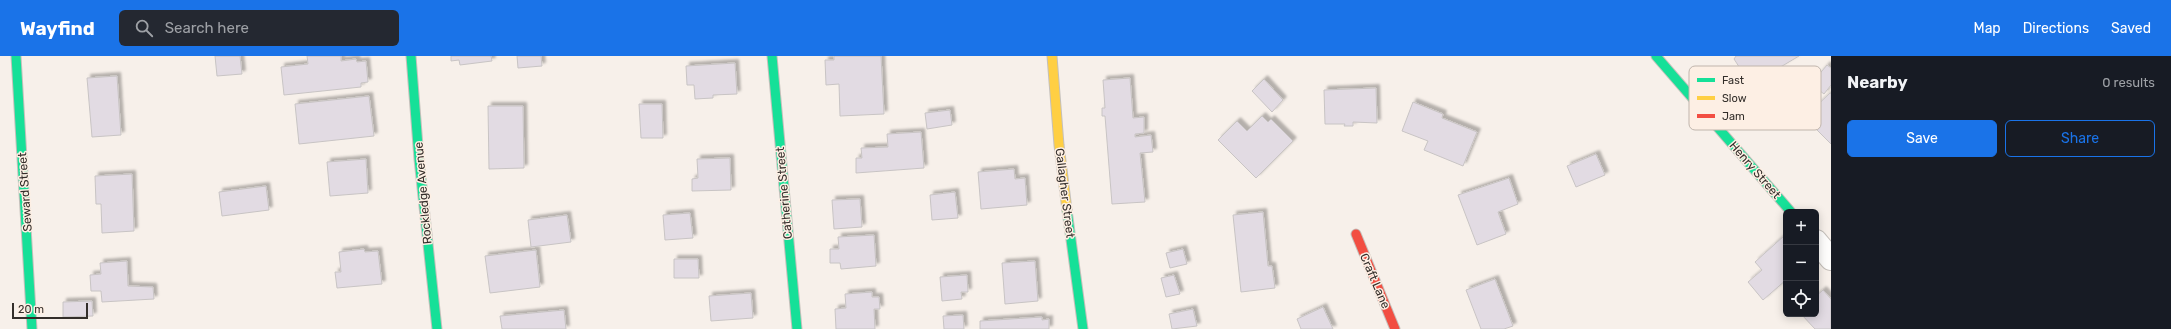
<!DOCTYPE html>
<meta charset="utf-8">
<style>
body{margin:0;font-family:Rubik,sans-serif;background:#242831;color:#f1f3f6}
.controls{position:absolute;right:12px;bottom:12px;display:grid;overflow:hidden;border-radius:6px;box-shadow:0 2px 10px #0003}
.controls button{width:36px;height:36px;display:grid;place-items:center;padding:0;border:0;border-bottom:1px solid #363941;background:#171b24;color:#f1f3f6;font:20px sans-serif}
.scale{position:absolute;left:12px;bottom:10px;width:76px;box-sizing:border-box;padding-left:4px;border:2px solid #332e2a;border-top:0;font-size:11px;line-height:14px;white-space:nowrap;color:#332e2a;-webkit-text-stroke:3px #fdefe4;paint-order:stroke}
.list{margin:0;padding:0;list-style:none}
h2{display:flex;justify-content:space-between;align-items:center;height:52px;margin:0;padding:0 16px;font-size:17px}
h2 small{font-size:13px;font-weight:400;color:#9ea1a6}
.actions{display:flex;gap:8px;padding:12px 16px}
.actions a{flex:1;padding:9px 0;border:1px solid #1a73e8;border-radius:6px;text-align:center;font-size:14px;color:#1a73e8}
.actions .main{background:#1a73e8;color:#fff}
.icon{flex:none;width:22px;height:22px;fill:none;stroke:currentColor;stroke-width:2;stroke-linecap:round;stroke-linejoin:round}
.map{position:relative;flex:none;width:1831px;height:273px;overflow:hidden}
header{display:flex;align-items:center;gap:24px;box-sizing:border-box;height:56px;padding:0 20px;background:#1a73e8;color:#fff}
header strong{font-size:19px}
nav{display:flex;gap:22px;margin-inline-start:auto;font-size:14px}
.search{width:280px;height:36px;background:#242831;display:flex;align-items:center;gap:10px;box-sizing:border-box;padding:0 14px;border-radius:6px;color:#9ea1a6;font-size:15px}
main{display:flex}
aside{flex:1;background:#171b24}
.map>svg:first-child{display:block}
.building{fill:#e2dbe3;stroke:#c8c4c4;filter:url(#shadow)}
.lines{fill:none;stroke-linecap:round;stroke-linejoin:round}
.street-casing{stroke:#c5c0bb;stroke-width:24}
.fast-casing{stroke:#c5c0bb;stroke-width:11}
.slow-casing{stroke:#c5c0bb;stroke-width:11}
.jam-casing{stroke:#c5c0bb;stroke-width:11}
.street{stroke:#fefdfc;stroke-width:22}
.fast{stroke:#16e098;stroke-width:9}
.slow{stroke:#ffcf43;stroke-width:9}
.jam{stroke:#f24e42;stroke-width:9}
.labels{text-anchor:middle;stroke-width:3;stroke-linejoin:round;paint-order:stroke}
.street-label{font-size:12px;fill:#332e2a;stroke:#fdefe4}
.key{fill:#fdefe4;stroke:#c0b5ac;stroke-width:1}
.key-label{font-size:11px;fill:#332e2a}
</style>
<header>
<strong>Wayfind</strong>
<div class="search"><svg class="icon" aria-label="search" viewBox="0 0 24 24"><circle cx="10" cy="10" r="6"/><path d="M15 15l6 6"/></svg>Search here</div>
<nav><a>Map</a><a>Directions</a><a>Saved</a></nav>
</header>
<main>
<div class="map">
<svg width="1831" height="273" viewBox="0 0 1831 273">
<defs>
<filter id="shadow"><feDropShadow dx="3.5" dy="-3.5" stdDeviation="1" flood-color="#0004"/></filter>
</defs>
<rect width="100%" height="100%" fill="#f7f0ea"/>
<g class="building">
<path d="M215,0H240L242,18L217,20Z"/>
<path d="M307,0H341V5L356,3L357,6L366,5L368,26L361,27V31L284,39L281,11L308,8Z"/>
<path d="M451,0H491L492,5L460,9L459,4L451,5Z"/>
<path d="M517,0H541L542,10L518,12Z"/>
<path d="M834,0H881L884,58L840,60L839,28L826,29L825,4H834Z"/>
<path d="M1736,0H1799L1762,22L1758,16L1752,20L1748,14L1743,17L1734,3Z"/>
<path d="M735,7L737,38L713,39V42L695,43L694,29H687L686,10Z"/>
<path d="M1827,9L1831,12V29L1824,38L1811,28Z"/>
<path d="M117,20L121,79L92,81L87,22Z"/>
<path d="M1130,22L1133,62L1144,61V77L1135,78V81L1151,79L1153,96L1140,97L1145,146L1112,148L1105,60H1102V52H1105L1103,24Z"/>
<path d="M1264,23L1283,44L1272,56L1252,35Z"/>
<path d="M1376,32L1377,67L1353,66V70H1344L1345,68H1325L1324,34Z"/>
<path d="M1830,37L1831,38V88L1813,70L1816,67L1807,59Z"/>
<path d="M369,40L374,80L299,88L295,48Z"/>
<path d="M1413,46L1443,58L1442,62L1477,76L1463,110L1424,94L1428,85L1402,75Z"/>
<path d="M639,48H662L663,82H641Z"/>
<path d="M488,50H523L524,112L489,113Z"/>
<path d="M950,54L952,69L927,73L925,57Z"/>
<path d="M1262,60L1268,66L1271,63L1293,85L1256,122L1218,84L1237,65L1247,75Z"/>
<path d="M921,76L924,112L856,117V102H862L861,92L888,91L887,78Z"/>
<path d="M1596,98L1605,119L1576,131L1567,110Z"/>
<path d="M730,102L731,134L692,135V123L698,122L697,103Z"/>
<path d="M366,103L368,137L330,140L327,106Z"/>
<path d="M1014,113L1015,123L1025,122L1027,149L981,153L978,116Z"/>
<path d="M132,118L134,175L102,177L101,148H96L95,120Z"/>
<path d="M1509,122L1518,148L1498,156L1506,178L1477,189L1458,139Z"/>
<path d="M266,130L269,154L222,160L219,136Z"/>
<path d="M955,136L958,162L932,164L930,139Z"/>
<path d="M860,143L862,171L834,173L832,144Z"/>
<path d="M1263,156L1268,210H1272L1275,232L1241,236L1233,159Z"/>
<path d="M690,157L693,182L665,184L663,159Z"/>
<path d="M567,159L571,186L531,191L528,164Z"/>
<path d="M874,179L876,210L841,213L840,207H830V193H839L838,181Z"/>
<path d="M1785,179L1786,224L1763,244L1748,226L1762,214L1755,206Z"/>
<path d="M364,193L365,196L378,195L382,228L337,232L335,216H341L339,196Z"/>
<path d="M1183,193L1187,208L1170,212L1166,197Z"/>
<path d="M536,194L540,231L490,237L485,200Z"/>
<path d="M674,203H698L699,222H674Z"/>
<path d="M127,205L128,230L153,231L154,243L102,246L101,235H91L90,219L101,218L100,207Z"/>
<path d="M1035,205L1038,245L1005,248L1002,207Z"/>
<path d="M967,219L968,236H961L962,243L942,245L940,221Z"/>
<path d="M1174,219L1180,238L1166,241L1161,222Z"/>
<path d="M1495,223L1513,270L1504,273H1481L1466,234Z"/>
<path d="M1823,234L1831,243V273H1815L1801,258H1816V240Z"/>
<path d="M872,236V241H879L880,253H874L875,273H836L835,253L846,252L845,238Z"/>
<path d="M751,237L753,262L711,265L709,240Z"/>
<path d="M92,245L93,260L63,261V246Z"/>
<path d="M1323,251L1333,273H1301L1297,263Z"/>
<path d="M1193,253L1197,270L1172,273L1169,258Z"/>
<path d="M564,254L566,273H502L500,260Z"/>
<path d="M963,259L964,273H944L943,260Z"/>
<path d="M1042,261V264L1049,263V273H980V265Z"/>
</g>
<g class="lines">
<g class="street-casing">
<path id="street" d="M1816,185L1831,203"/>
</g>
<g class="fast-casing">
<g id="fast">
<path d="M16,0L32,273"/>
<path d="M411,0L419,103L437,273"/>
<path d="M772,0L797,273"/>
<path d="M1656,0L1791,156"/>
<path d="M1067,154L1083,273"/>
</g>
</g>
<g class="slow-casing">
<path id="slow" d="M1052,0L1059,89L1067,154"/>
</g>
<g class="jam-casing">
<path id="jam" d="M1356,178L1395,273"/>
</g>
<use href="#street" class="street"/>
<use href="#fast" class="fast"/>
<use href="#slow" class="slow"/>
<use href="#jam" class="jam"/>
</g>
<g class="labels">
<g class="street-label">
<text transform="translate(1755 114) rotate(49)" y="4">Henry Street</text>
<text transform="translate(25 136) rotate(-94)" y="4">Seward Street</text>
<text transform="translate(423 137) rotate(-95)" y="4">Rockledge Avenue</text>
<text transform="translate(784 137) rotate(-95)" y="4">Catherine Street</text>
<text transform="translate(1065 137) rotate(83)" y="4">Gallagher Street</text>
<text transform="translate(1375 225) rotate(67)" y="4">Craft Lane</text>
</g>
</g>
<rect x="1689" y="10" width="132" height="64" rx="6" class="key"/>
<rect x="1697" y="22" width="18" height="4" fill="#16e098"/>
<rect x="1697" y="40" width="18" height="4" fill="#ffcf43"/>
<rect x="1697" y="58" width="18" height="4" fill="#f24e42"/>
<g class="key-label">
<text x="1722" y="28">Fast</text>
<text x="1722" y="46">Slow</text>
<text x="1722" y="64">Jam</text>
</g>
</svg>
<div class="controls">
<button>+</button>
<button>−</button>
<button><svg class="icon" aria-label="locate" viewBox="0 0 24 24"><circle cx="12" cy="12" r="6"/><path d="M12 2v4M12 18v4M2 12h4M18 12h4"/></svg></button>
</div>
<div class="scale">20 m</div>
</div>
<aside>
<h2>Nearby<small>0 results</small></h2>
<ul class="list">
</ul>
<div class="actions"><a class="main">Save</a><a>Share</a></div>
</aside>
</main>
